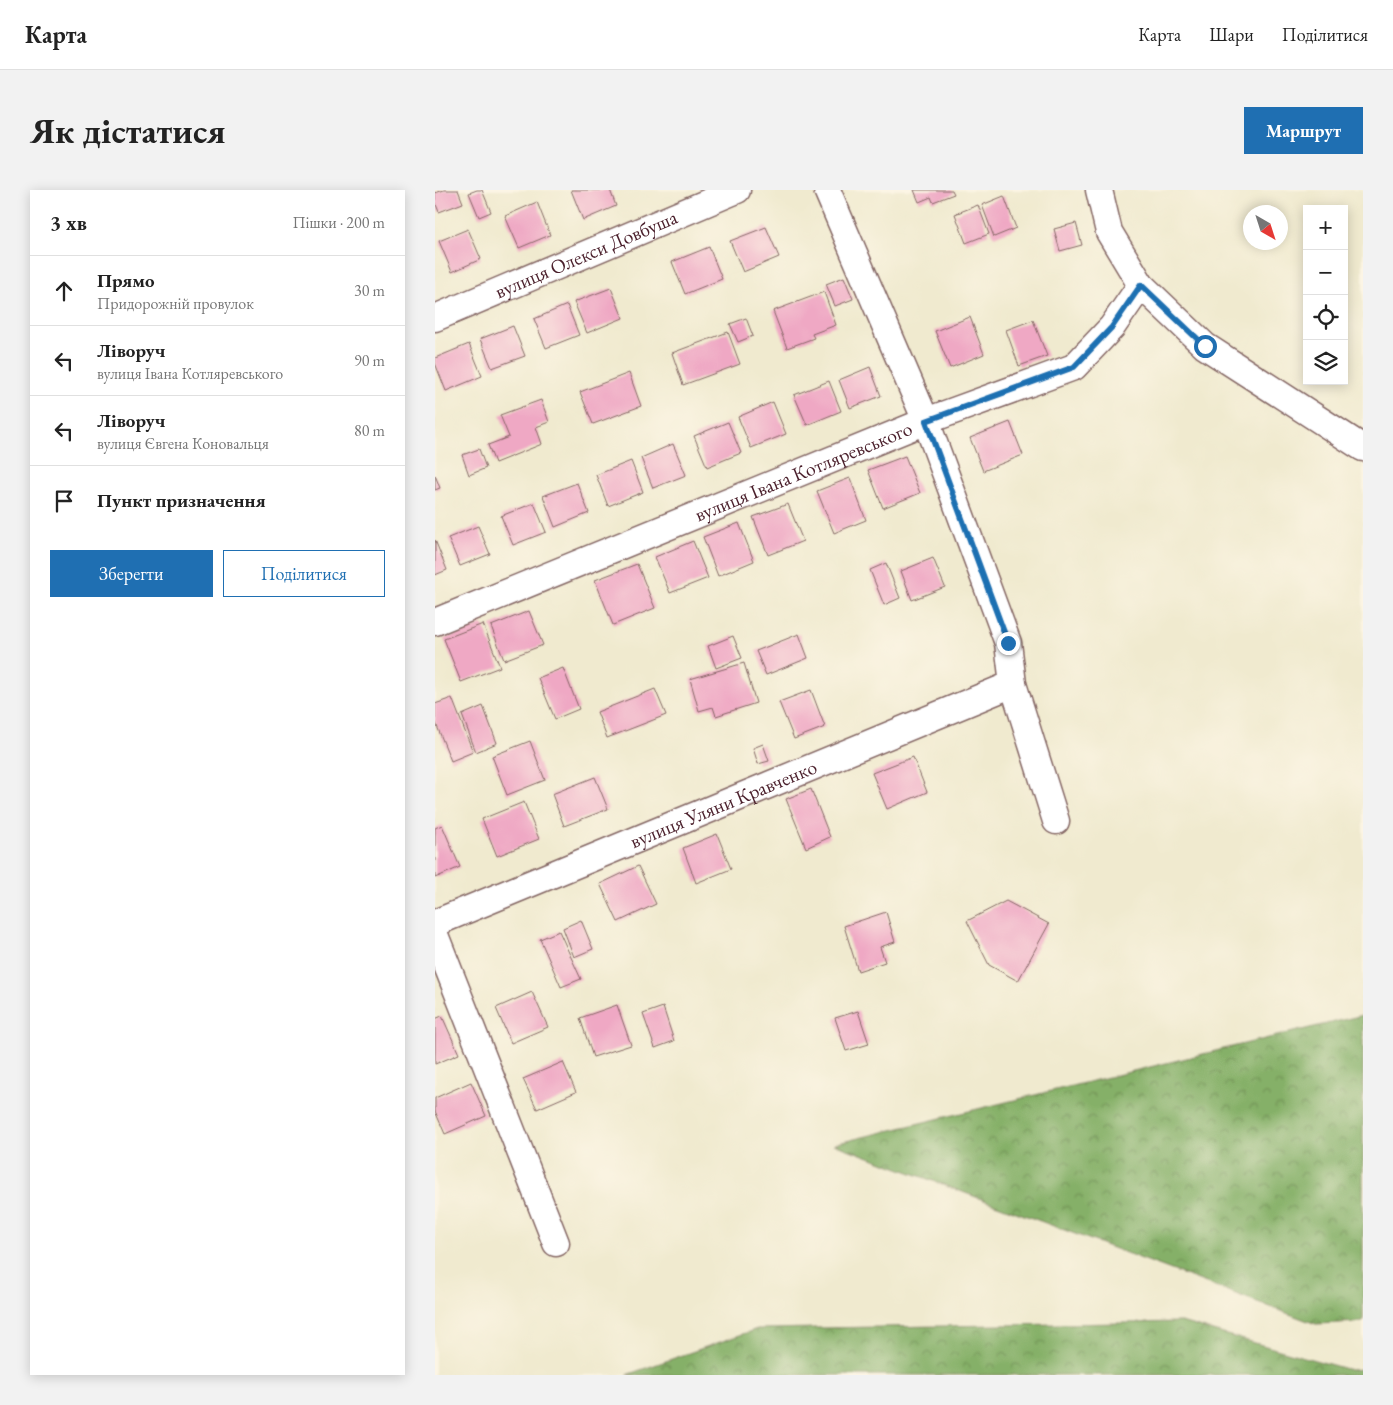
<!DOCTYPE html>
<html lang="uk">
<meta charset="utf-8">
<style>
body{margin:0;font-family:"EB Garamond",serif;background:#f2f2f2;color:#222}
.controls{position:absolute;right:15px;top:15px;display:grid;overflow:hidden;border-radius:0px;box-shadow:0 2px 12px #0003}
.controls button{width:45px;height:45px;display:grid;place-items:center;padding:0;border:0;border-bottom:1px solid #e0e0e0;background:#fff;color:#222;font:25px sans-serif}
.compass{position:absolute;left:808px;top:15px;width:45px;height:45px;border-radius:50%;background:#fff;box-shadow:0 2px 12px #0003;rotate:141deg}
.stop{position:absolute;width:15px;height:15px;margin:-11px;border:4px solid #1f6fb2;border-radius:50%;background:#fff}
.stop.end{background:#1f6fb2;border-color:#fff;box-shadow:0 1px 5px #0008}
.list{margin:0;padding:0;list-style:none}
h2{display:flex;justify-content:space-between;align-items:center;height:65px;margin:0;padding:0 20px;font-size:21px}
h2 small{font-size:16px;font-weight:400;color:#767676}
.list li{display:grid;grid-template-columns:32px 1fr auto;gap:15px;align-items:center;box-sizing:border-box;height:70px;padding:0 20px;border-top:1px solid #e0e0e0}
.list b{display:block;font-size:19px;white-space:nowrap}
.list p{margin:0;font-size:16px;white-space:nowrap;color:#767676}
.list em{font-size:16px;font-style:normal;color:#767676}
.actions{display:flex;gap:10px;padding:15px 20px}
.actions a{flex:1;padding:11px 0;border:1px solid #1f6fb2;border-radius:0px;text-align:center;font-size:18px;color:#1f6fb2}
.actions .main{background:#1f6fb2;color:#fff}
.icon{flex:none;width:28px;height:28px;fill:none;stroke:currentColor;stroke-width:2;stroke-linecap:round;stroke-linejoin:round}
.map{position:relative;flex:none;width:928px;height:1185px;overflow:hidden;border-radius:0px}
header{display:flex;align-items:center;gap:30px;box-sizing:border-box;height:70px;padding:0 25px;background:#fff;border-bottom:1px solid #e0e0e0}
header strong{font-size:24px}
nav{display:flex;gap:28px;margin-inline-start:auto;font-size:18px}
.intro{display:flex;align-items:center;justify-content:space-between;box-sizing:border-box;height:120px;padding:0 30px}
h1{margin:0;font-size:35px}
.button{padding:12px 22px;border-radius:0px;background:#1f6fb2;color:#fff;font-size:18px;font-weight:700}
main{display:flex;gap:30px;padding:0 30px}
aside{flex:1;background:#fff;border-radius:0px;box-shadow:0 2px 12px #0003}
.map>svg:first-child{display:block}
.forest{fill:url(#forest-crowns);stroke:#686849}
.building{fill:#efa8c4}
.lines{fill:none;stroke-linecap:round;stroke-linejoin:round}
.minor-casing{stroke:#846664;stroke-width:29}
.minor{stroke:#fff;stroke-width:26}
.route{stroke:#1f6fb2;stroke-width:6}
.labels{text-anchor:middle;stroke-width:4;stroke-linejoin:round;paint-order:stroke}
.street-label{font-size:20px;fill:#4a1f2b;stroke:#fcf5e5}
</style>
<header>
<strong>Карта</strong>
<nav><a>Карта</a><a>Шари</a><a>Поділитися</a></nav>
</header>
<div class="intro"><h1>Як дістатися</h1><a class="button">Маршрут</a></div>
<main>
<aside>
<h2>3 хв<small>Пішки · 200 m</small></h2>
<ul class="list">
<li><svg class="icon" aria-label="ahead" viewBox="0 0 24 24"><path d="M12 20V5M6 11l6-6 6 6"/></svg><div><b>Прямо</b><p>Придорожній провулок</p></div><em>30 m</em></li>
<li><svg class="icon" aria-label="left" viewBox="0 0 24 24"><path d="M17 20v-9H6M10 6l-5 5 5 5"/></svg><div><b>Ліворуч</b><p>вулиця Івана Котляревського</p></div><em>90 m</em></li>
<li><svg class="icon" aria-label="left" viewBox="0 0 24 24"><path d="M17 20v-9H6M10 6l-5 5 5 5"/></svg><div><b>Ліворуч</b><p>вулиця Євгена Коновальця</p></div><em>80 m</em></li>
<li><svg class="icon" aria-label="arrive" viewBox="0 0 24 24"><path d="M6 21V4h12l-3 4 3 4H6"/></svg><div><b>Пункт призначення</b></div></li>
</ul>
<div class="actions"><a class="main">Зберегти</a><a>Поділитися</a></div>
</aside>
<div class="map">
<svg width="928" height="1185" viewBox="0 0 928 1185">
<defs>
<pattern id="forest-crowns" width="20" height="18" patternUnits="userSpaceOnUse" patternTransform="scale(1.25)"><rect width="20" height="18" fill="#85b067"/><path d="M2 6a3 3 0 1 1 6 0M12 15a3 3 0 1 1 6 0" fill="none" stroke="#6f8f55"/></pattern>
</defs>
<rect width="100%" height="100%" fill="#fcf5e5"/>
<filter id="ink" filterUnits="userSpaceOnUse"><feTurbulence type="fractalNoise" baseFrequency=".02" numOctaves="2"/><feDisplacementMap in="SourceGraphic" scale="10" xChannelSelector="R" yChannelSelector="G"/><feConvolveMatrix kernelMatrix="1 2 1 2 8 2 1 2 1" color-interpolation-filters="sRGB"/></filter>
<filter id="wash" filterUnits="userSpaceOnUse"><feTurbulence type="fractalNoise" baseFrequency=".0096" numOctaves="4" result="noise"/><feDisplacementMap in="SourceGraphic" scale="20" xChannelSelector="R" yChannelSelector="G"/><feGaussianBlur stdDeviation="1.12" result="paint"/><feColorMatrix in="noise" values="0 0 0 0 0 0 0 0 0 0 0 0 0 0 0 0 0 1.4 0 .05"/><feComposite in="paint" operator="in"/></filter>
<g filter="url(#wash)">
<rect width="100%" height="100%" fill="#f0eacf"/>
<g class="forest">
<path d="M928,825V1132L881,1134L399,954Z"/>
<path d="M746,1132L915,1180L928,1179V1185H191L322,1139Z"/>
</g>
<g id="blocks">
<g class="building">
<path d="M9,0H23L28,13L4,22L0,12V3Z"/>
<path d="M42,0H47L56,22L44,27L34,3Z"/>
<path d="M136,0H175L181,16L148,30Z"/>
<path d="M479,0H517L519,4L498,12L496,7L484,12Z"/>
<path d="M569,6L581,38L559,47L547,15Z"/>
<path d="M102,12L115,45L84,58L70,26Z"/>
<path d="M543,15L554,44L531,53L520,24Z"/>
<path d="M641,33L647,55L625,61L619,39Z"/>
<path d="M331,37L344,67L308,82L295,51Z"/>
<path d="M33,39L46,69L17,82L4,51Z"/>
<path d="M274,57L287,89L250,104L237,72Z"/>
<path d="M409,87L418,109L400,116L391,94Z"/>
<path d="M176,98L188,128L152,143L139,112Z"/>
<path d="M389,102L401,135L377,144L379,148L352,158L338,121Z"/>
<path d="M132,115L144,145L111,158L99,129Z"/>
<path d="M535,127L549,164L515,178L500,141Z"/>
<path d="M311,128L318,146L303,152L295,134Z"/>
<path d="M598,130L612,166L584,176L571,140Z"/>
<path d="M78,136L90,166L57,178L45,149Z"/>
<path d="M293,142L305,174L248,195L237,163Z"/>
<path d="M34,154L47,186L11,201L0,173V168Z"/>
<path d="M435,177L446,206L415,218L404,190Z"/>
<path d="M194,183L206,216L158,234L145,202Z"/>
<path d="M394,191L406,221L372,235L359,205Z"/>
<path d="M106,210L114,232L101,237L107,254L60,273L53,255L74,247L65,225Z"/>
<path d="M338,212L351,244L316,258L303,227Z"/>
<path d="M293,232L306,263L272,277L259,246Z"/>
<path d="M575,232L588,265L548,281L535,248Z"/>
<path d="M238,254L251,285L218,298L206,268Z"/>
<path d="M44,259L51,278L34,285L27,265Z"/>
<path d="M470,266L485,303L448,318L433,280Z"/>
<path d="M196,271L208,302L173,316L161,285Z"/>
<path d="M0,285L5,298L0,300Z"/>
<path d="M415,288L431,330L399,343L382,301Z"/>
<path d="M142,293L154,323L120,337L108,306Z"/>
<path d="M99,313L111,342L78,355L66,326Z"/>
<path d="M353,314L368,351L333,365L318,327Z"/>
<path d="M304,333L319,371L283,386L268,347Z"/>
<path d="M43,336L55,364L25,376L13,348Z"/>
<path d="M0,350L12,380L0,385Z"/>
<path d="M258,351L273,388L235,403L220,367Z"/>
<path d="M498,368L510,397L477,410L466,381Z"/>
<path d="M451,373L465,408L449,415L435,380Z"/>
<path d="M202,374L220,418L178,435L160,390Z"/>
<path d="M94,421L108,455L69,470L56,436Z"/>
<path d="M48,434L65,477L26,492L9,449Z"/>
<path d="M364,444L373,468L331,485L321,461Z"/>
<path d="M298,446L307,468L281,478L273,456Z"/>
<path d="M309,473L321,513L281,526L278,517L264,521L255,489Z"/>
<path d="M128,478L144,519L120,529L103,488Z"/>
<path d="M220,499L231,525L172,548L162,522Z"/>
<path d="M376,500L390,537L359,549L344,512Z"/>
<path d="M17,508L38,562L16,571L0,531V514Z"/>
<path d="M48,516L62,553L41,562L27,525Z"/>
<path d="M95,551L110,590L72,605L57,566Z"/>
<path d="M328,554L334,571L323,574L318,558Z"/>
<path d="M478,567L492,602L452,619L437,583Z"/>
<path d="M160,587L173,619L129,636L117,604Z"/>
<path d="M376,599L395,647L371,658L351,609Z"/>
<path d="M89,612L104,649L62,666L47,629Z"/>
<path d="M7,635L25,677L0,688V638Z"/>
<path d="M282,644L296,679L261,693L248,658Z"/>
<path d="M203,676L221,714L183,732L165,694Z"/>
<path d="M571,711L614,734L583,791L554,775L532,731Z"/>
<path d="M451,722L460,752L445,757L450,772L423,781L409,736Z"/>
<path d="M146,730L158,759L139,767L128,738Z"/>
<path d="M124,741L146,789L126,797L105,749Z"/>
<path d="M97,802L113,837L76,853L61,818Z"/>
<path d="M182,815L196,855L158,867L145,828Z"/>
<path d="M228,817L239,851L220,858L208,824Z"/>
<path d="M423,821L434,854L411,861L400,828Z"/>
<path d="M7,826L24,864L0,874V829Z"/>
<path d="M128,872L141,902L102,919L88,889Z"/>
<path d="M36,892L51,926L10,944L0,921V908Z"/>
</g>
</g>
</g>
<g filter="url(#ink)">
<use href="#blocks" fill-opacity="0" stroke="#846664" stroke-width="1"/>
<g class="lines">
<g class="minor-casing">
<g id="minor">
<path d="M392,0L491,231L573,453L578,494L621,631"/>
<path d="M664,0L674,42L706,95L770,156L928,258"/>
<path id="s1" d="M0,128L302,0"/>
<path id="s2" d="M0,432L491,231L639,177L677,137L706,95"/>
<path id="s3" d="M0,733L578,494"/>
<path d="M0,745L121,1053"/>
</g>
</g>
<use href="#minor" class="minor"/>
</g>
</g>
<g class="lines" filter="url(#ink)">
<path class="route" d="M573,453L491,231L639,177L677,137L706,95L770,156"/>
</g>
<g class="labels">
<g class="street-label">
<text dy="7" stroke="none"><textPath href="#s1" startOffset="164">вулиця Олекси Довбуша</textPath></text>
<text dy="7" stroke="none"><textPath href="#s2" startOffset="398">вулиця Івана Котляревського</textPath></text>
<text dy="7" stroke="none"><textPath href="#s3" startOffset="312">вулиця Уляни Кравченко</textPath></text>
</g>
</g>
</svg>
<div class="controls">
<button>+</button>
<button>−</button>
<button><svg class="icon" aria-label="locate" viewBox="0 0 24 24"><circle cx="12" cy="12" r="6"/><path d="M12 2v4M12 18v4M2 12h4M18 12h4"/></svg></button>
<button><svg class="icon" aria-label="layers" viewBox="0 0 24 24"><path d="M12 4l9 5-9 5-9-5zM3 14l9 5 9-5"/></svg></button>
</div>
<svg class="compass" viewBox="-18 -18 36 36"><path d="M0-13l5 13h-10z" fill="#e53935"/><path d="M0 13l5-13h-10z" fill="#767676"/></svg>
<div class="stop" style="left:770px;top:156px"></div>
<div class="stop end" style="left:573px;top:453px"></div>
</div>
</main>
